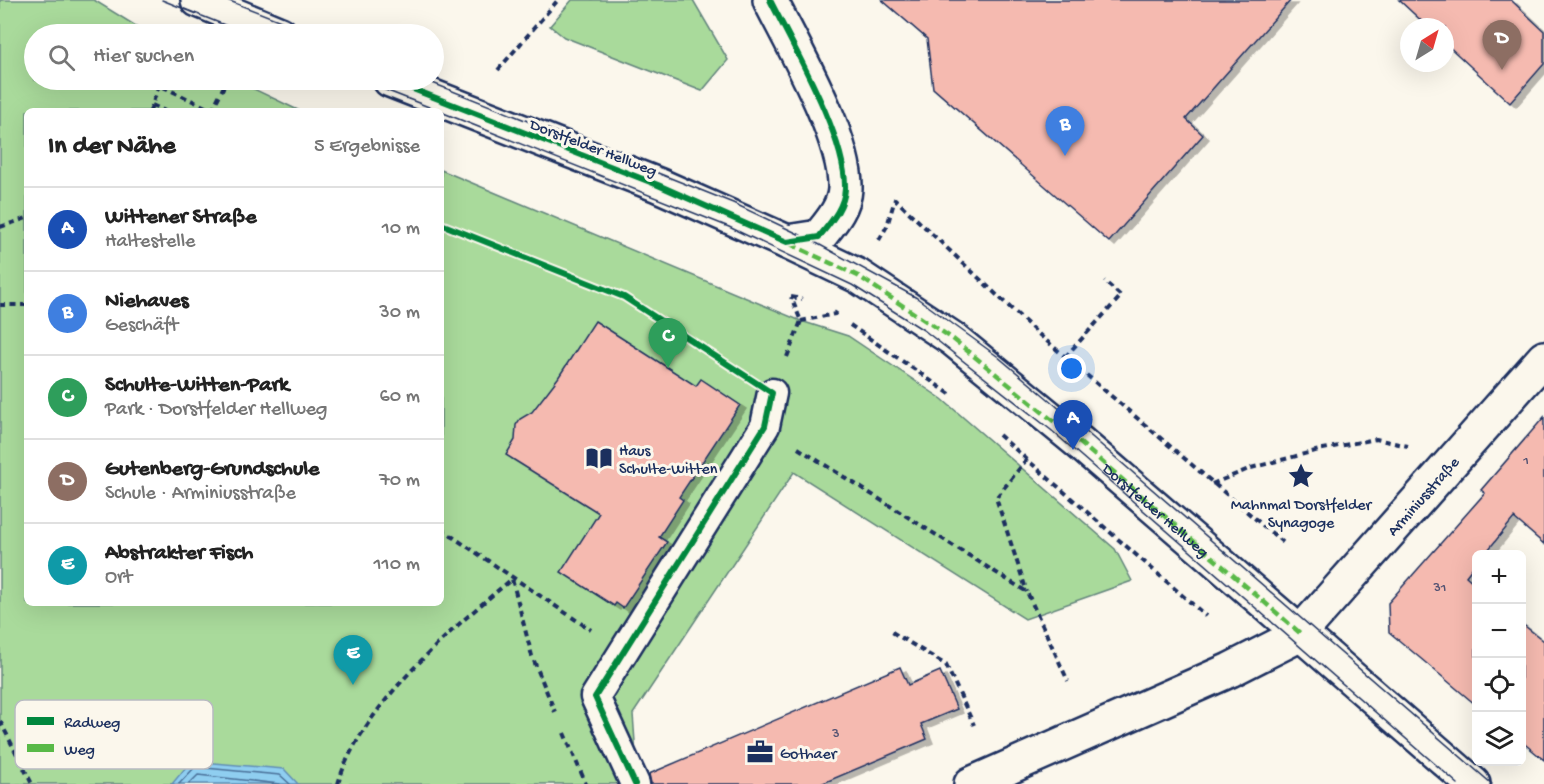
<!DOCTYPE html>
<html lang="de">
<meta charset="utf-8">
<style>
body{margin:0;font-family:"Gochi Hand",sans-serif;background:#f2f2f2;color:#222}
.controls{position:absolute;right:18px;bottom:18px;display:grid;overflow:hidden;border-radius:9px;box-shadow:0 6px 24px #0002}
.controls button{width:54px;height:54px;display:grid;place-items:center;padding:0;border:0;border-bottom:2px solid #e0e0e0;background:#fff;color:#222;font:30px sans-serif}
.compass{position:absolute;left:1400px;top:18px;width:54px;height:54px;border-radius:50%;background:#fff;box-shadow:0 6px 24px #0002;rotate:37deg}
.you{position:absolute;left:1072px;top:369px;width:21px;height:21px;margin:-15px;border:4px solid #fff;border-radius:50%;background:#1a73e8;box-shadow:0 0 0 9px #1a73e833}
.badge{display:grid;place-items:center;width:39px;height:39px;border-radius:50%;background:#db2777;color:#fff;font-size:20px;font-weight:700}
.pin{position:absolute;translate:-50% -50px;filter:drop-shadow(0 2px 3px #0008)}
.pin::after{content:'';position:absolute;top:32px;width:21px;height:18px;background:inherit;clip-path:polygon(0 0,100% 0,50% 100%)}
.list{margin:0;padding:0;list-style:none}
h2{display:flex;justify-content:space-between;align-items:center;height:78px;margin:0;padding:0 24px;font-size:26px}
h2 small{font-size:20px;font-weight:400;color:#767676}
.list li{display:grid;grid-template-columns:39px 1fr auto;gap:18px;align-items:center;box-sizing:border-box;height:84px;padding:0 24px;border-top:2px solid #e0e0e0}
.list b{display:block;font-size:22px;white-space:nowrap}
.list p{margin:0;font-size:20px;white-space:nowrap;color:#767676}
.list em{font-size:20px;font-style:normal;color:#767676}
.icon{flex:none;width:33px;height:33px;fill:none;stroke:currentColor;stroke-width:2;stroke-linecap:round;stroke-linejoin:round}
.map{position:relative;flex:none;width:1544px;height:784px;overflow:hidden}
.search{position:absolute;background:#fff;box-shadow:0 6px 24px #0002;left:24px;top:24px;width:420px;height:66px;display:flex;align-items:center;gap:15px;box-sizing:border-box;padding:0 21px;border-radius:33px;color:#767676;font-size:22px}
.panel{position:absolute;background:#fff;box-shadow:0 6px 24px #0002;left:24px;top:108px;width:420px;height:498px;border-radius:9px}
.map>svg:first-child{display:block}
.green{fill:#a9da9b;stroke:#62847c;stroke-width:1.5}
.water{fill:#8fcef0;stroke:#618eb6;stroke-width:1.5}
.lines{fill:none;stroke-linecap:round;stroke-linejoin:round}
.shore{stroke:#496f98;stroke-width:1.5}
.building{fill:#f5bab0;stroke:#1b2f5e;stroke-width:1.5;filter:url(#shadow)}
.service-casing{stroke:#1b2f5e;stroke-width:33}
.pedestrian-casing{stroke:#1b2f5e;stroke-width:38}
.minor-casing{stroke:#1b2f5e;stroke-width:38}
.secondary-casing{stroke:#1b2f5e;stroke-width:38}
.path{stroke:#1b2f5e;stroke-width:4;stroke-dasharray:6 4.5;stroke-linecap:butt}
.service{stroke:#fbf7ec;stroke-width:28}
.pedestrian{stroke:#fbf7ec;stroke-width:33}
.minor{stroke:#fbf7ec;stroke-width:33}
.secondary{stroke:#fbf7ec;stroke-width:33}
.tram{stroke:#1b2f5e;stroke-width:1.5}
.quiet{stroke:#58b947;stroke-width:4.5;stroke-dasharray:9 4.5;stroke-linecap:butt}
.cycleway-casing{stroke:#fbf7ec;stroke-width:10}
.cycleway{stroke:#00873e;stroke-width:6}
.labels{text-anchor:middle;stroke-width:6;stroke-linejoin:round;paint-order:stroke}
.number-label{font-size:14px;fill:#525272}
.street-label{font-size:16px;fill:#1b2f5e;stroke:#fbf7ec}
.poi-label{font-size:16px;fill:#1b2f5e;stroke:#fbf7ec;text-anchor:start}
.key{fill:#fbf7ec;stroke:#b8bbc1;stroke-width:1.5}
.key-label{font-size:16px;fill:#1b2f5e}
</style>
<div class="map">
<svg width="1544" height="784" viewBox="0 0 1544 784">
<defs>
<filter id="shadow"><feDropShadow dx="6" dy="4" stdDeviation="0" flood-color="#0004"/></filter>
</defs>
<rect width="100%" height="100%" fill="#fbf7ec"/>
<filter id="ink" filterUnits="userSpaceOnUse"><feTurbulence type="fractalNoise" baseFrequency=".0167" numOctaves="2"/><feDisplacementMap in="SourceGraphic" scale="12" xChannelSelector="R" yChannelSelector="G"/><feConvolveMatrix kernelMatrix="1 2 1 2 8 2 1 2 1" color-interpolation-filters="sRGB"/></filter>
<g filter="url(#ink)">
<g class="green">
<path d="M0,0H94L149,34H34V80H235L300,111H27V603H441V170L801,321L848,336L942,399L1115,549L1132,581L1025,619L794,472L633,714L638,784H0Z"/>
<path d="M572,0H693L728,60L702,91L564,37L550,26Z"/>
</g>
<path class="water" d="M191,761L284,769L298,784H172Z"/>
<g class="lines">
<g class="shore">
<path d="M179,784L195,767L280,775L290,784"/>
<path d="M189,784L198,775L280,784"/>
</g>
</g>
<g class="building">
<path d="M882,0H1291L1186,119L1203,135L1109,242L933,88L927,39Z"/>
<path d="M1399,0H1511L1544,31V64L1510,103L1445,43V27H1428Z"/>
<path d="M595,321L696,386L701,379L740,405L679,497L683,500L659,537L667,542L623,608L616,603L614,606L561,572L599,513L506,455L515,440L516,425L520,419L532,412L558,378Z"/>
<path d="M1544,417V544L1514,518L1484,555H1476V563L1466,576L1476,585V705L1389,632L1388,603L1485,493L1481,490Z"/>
<path d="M1521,623L1544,641V760L1521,741Z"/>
<path d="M900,667L908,685L940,671L957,709L921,724L927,739L821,784H651L649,774Z"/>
</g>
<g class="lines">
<g class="service-casing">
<path id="service" d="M635,784L595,697L765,426L772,393"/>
</g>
<g class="pedestrian-casing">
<g id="pedestrian">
<path id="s1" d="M787,242L858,276L953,339L1079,442L1300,633"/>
</g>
</g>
<g class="minor-casing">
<g id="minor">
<path d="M198,0L280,34"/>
<path d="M390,80L658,185L787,242L819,237C830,223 844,208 845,189C847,139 793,46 770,0"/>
<path d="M1300,633L1473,784"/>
</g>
</g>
<g class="secondary-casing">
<g id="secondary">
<path id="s2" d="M971,784L1230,670L1291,639L1308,624L1544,358"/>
</g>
</g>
<g class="path">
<path d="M498,70L558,0"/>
<path d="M152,105L165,111"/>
<path d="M212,110L227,80"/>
<path d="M150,111L159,85L214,111"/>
<path d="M441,224L624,297L740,372"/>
<path d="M0,227L27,218"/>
<path d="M879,240L887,226L895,199L1035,331L1286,545"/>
<path d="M791,297L802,299"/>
<path d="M0,305H27"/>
<path d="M801,321L835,314L837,311"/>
<path d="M850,325L950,394"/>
<path d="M787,357L801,321L791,297"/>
<path d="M1065,357L1121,296L1104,281"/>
<path d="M999,435L1206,616"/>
<path d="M798,448L1027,592L1068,681"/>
<path d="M1027,459L996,498L1027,592"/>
<path d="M1212,484L1251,468L1323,449L1376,439L1408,446"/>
<path d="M441,529L591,630"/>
<path d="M892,632L946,665L974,725"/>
<path d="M0,721L32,784"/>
<path d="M564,733L586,784"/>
<path d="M338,784C359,709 453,627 512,579L532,656L555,712"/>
</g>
<use href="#service" class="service"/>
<use href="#pedestrian" class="pedestrian"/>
<use href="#minor" class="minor"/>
<use href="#secondary" class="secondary"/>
<g class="tram">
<path d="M162,0L247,34"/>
<path d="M227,0L314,34"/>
<path d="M360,80L439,111"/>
<path d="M425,80L733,203L809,239L917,298L997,356L1047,398L1492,784"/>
<path d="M441,112L729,227L852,285L925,331L1051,430L1458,784"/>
</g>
<path class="quiet" d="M790,244L858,276L953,339L1079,442L1300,633"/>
<g class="cycleway-casing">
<g id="cycleway">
<path d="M390,80L658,185L787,242L819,237C830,223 844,208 845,189C847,139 793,46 770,0"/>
<path d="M441,224L624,297L772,393L765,426L595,697L635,784"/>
</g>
</g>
<use href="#cycleway" class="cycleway"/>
</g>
</g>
<defs>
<g id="library-bare" transform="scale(2.07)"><path d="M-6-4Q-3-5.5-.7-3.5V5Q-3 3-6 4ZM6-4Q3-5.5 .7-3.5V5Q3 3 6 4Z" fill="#1b2f5e" stroke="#fbf7ec" stroke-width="2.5" paint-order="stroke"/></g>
<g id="sight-bare" transform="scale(2.07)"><path d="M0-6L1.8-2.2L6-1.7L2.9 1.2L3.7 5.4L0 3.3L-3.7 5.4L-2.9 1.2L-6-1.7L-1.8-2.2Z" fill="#1b2f5e" stroke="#fbf7ec" stroke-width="2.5" paint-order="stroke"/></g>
<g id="office-bare" transform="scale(2.07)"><path d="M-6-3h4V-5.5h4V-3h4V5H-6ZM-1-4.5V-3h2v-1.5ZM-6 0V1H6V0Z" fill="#1b2f5e" stroke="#fbf7ec" stroke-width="2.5" paint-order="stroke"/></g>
</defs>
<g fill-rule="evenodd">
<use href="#library-bare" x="599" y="458"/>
<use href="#sight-bare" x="1301" y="476"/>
<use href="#office-bare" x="760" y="752"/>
</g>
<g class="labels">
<g class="number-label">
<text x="1526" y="464">1</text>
<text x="1440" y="591">31</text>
<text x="836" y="737">3</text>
</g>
<g class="street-label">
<text transform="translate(594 146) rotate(21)" y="6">Dorstfelder Hellweg</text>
<text dy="6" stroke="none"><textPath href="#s2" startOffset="546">Arminiusstraße</textPath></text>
<text dy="6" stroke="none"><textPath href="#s1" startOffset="458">Dorstfelder Hellweg</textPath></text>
</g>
<g class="poi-label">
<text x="619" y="455">Haus<tspan x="619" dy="18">Schulte-Witten</tspan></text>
<text x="1301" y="509" text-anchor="middle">Mahnmal Dorstfelder<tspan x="1301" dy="18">Synagoge</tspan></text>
<text x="780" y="758">Gothaer</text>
</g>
</g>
<rect x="15" y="700" width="198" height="69" rx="9" class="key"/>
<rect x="27" y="717" width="27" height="8" fill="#00873e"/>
<rect x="27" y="744" width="27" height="8" fill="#58b947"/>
<g class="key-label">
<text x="64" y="727">Radweg</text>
<text x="64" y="754">Weg</text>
</g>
</svg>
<div class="controls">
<button>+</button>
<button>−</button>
<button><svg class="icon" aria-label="locate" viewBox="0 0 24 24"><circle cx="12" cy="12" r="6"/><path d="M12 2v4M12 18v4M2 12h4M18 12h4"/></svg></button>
<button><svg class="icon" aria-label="layers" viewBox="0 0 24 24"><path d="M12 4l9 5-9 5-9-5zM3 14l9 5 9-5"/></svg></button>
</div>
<svg class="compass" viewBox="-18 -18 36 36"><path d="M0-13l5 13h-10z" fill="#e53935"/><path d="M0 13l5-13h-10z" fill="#767676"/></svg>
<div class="you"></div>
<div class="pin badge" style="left:1073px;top:450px;background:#1a4fb4">A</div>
<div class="pin badge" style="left:1065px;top:156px;background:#3f7fe0">B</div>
<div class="pin badge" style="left:668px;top:368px;background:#2e9e5b">C</div>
<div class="pin badge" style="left:1502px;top:70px;background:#8d6e63">D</div>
<div class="pin badge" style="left:353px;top:685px;background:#0f9aa8">E</div>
<div class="search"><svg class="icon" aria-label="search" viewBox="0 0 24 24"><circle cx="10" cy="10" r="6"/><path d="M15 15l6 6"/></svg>Hier suchen</div>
<section class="panel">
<h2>In der Nähe<small>5 Ergebnisse</small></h2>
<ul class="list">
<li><span class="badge" style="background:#1a4fb4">A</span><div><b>Wittener Straße</b><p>Haltestelle</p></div><em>10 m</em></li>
<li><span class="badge" style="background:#3f7fe0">B</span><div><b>Niehaves</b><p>Geschäft</p></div><em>30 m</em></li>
<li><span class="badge" style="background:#2e9e5b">C</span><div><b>Schulte-Witten-Park</b><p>Park · Dorstfelder Hellweg</p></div><em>60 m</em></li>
<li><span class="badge" style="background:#8d6e63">D</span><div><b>Gutenberg-Grundschule</b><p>Schule · Arminiusstraße</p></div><em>70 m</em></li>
<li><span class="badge" style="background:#0f9aa8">E</span><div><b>Abstrakter Fisch</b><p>Ort</p></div><em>110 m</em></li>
</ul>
</section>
</div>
